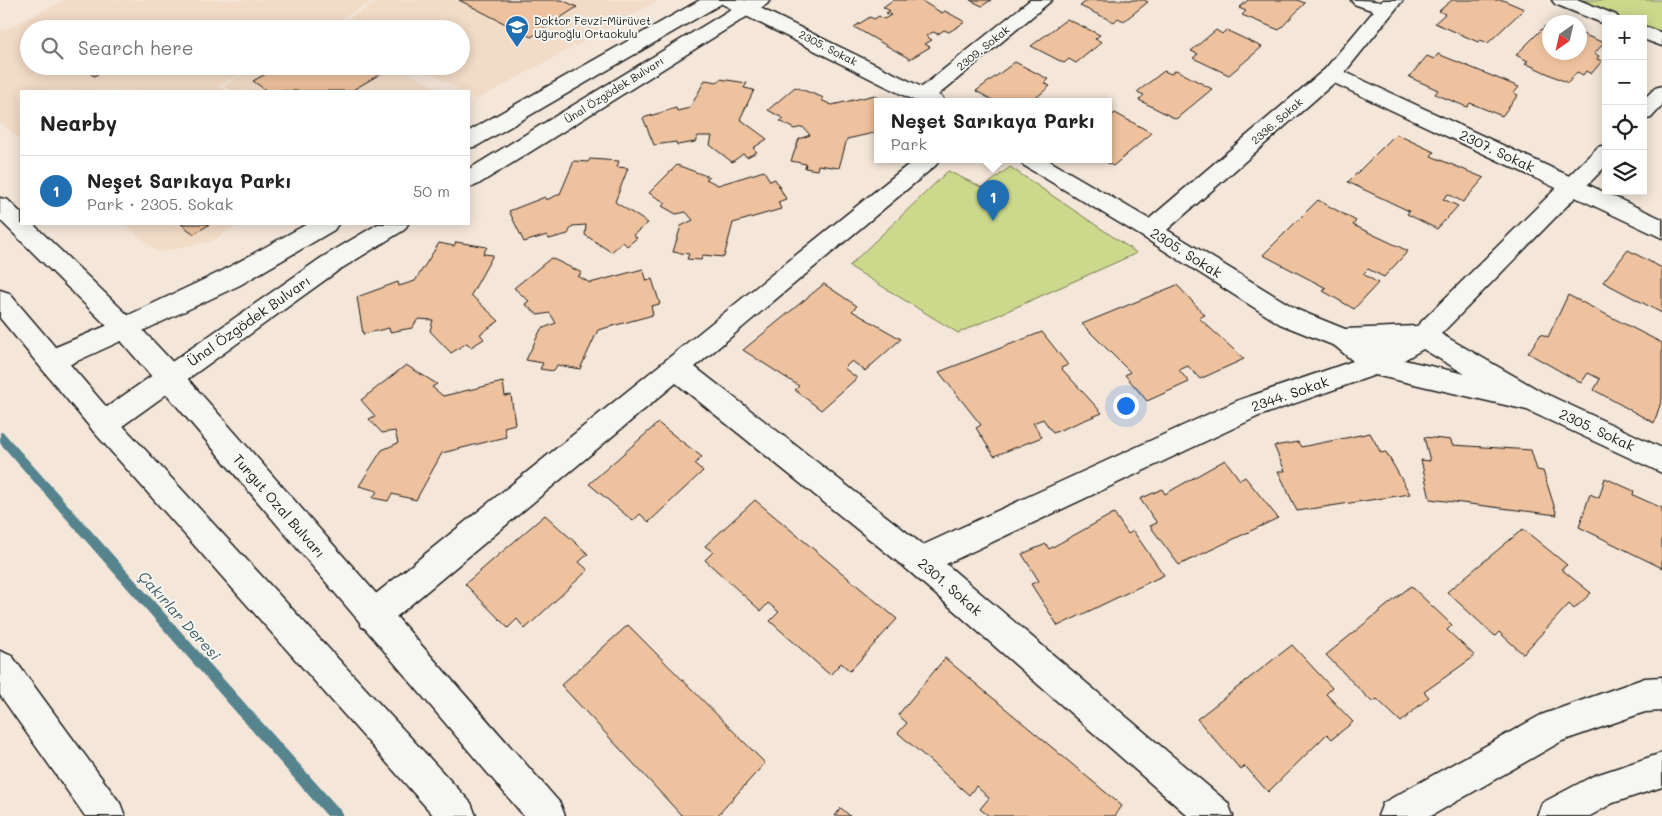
<!DOCTYPE html>
<meta charset="utf-8">
<style>
body{margin:0;font-family:Mali,sans-serif;background:#f6f6f6;color:#222}
.controls{position:absolute;right:15px;top:15px;display:grid;overflow:hidden;border-radius:0px;box-shadow:0 2px 12px #0003}
.controls button{width:45px;height:45px;display:grid;place-items:center;padding:0;border:0;border-bottom:1px solid #e0e0e0;background:#fff;color:#222;font:25px sans-serif}
.compass{position:absolute;left:1542px;top:15px;width:45px;height:45px;border-radius:50%;background:#fff;box-shadow:0 2px 12px #0003;rotate:214deg}
.you{position:absolute;left:1125px;top:405px;width:18px;height:18px;margin:-12px;border:4px solid #fff;border-radius:50%;background:#1a73e8;box-shadow:0 0 0 8px #1a73e833}
.badge{display:grid;place-items:center;width:32px;height:32px;border-radius:50%;background:#1f6fb2;color:#fff;font-size:16px;font-weight:700}
.pin{position:absolute;translate:-50% -41px;filter:drop-shadow(0 1px 2px #0008)}
.pin::after{content:'';position:absolute;top:26px;width:18px;height:15px;background:inherit;clip-path:polygon(0 0,100% 0,50% 100%)}
.popup{position:absolute;left:874px;top:98px;width:238px;height:65px;box-sizing:border-box;display:grid;place-content:center;border-radius:0px;background:#fff;filter:drop-shadow(0 1px 4px #0005);font-size:16px;white-space:nowrap;color:#767676}
.popup b{font-size:19px;color:#222}
.popup::after{content:'';position:absolute;left:50%;top:100%;margin-left:-10px;border:10px solid transparent;border-top-color:#fff}
.list{margin:0;padding:0;list-style:none}
h2{display:flex;justify-content:space-between;align-items:center;height:65px;margin:0;padding:0 20px;font-size:21px}
h2 small{font-size:16px;font-weight:400;color:#767676}
.list li{display:grid;grid-template-columns:32px 1fr auto;gap:15px;align-items:center;box-sizing:border-box;height:70px;padding:0 20px;border-top:1px solid #e0e0e0}
.list b{display:block;font-size:19px;white-space:nowrap}
.list p{margin:0;font-size:16px;white-space:nowrap;color:#767676}
.list em{font-size:16px;font-style:normal;color:#767676}
.icon{flex:none;width:28px;height:28px;fill:none;stroke:currentColor;stroke-width:2;stroke-linecap:round;stroke-linejoin:round}
.map{position:relative;flex:none;width:1662px;height:816px;overflow:hidden}
.search{position:absolute;background:#fff;box-shadow:0 2px 12px #0003;left:20px;top:20px;width:450px;height:55px;display:flex;align-items:center;gap:12px;box-sizing:border-box;padding:0 18px;border-radius:28px;color:#767676;font-size:19px}
.panel{position:absolute;background:#fff;box-shadow:0 2px 12px #0003;left:20px;top:90px;width:450px;height:135px;border-radius:0px}
.map>svg:first-child{display:block}
.built{fill:#f2dbc7}
.green{fill:#ccd98c;stroke:#747a54}
.lines{fill:none;stroke-linecap:round;stroke-linejoin:round}
.stream{fill:#56848e;fill-rule:evenodd}
.building{fill:#eec29e;stroke:#1c1c1c}
.minor-casing{stroke:#1c1c1c;stroke-width:3}
.tertiary-casing{stroke:#1c1c1c;stroke-width:3}
.secondary-casing{stroke:#1c1c1c;stroke-width:3}
.primary-casing{stroke:#1c1c1c;stroke-width:3}
.minor{fill:#f6f6f2;fill-rule:evenodd}
.tertiary{fill:#f6f6f2;fill-rule:evenodd}
.secondary{fill:#f6f6f2;fill-rule:evenodd}
.primary{fill:#f6f6f2;fill-rule:evenodd}
.labels{text-anchor:middle;stroke-width:4;stroke-linejoin:round;paint-order:stroke}
.far-poi-label{font-size:11px;fill:#1c1c1c;stroke:#f6f6f2;text-anchor:start}
.far-street-label{font-size:11px;fill:#1c1c1c;stroke:#f6f6f2}
.street-label{font-size:14px;fill:#1c1c1c;stroke:#f6f6f2}
.water-label{font-size:15px;font-style:italic;fill:#3e595e;stroke:#f6f6f2}
</style>
<div class="map">
<svg width="1662" height="816" viewBox="0 0 1662 816">
<rect width="100%" height="100%" fill="#f4e6d9"/>
<filter id="ink" filterUnits="userSpaceOnUse"><feTurbulence type="fractalNoise" baseFrequency=".02" numOctaves="2"/><feDisplacementMap in="SourceGraphic" scale="10" xChannelSelector="R" yChannelSelector="G"/><feConvolveMatrix kernelMatrix="1 2 1 2 8 2 1 2 1" color-interpolation-filters="sRGB"/></filter>
<g filter="url(#ink)">
<g class="built">
<path d="M65,0H374L322,29H29V66H254L218,86L226,91H21V140L0,122V32Z"/>
<path d="M381,0H659L476,100L469,95V91H462L420,66H461V29H357L344,21Z"/>
<path d="M258,66H397L442,91H231L223,86Z"/>
<path d="M124,224H240L211,241L158,252Z"/>
</g>
<g class="green">
<path d="M1575,0H1662V35L1643,27V19H1622Z"/>
<path d="M1010,167L1137,253L958,333L849,266L948,171L983,188Z"/>
</g>
<g class="lines">
<path class="stream" d="M0,432L4,433L341,811L343,816H327L0,443Z"/>
</g>
<g class="building">
<path d="M459,0H562L577,7L531,37Z"/>
<path d="M893,0H920L942,13L945,11L965,22L949,32L944,30L938,34L933,32L926,36L932,40L925,44L930,47L910,59L854,27L870,17L874,19L879,16L884,19L891,15L886,13L890,11L883,7Z"/>
<path d="M970,0H991L982,6Z"/>
<path d="M1088,0H1144L1148,2L1124,21L1118,18L1114,22L1080,6Z"/>
<path d="M1248,0H1297L1305,3L1279,30L1242,15L1246,11L1239,8Z"/>
<path d="M1452,0H1503L1524,9L1488,43L1480,40L1478,42L1435,23L1445,14L1439,11Z"/>
<path d="M1067,19L1100,35L1095,39L1102,42L1076,63L1069,59L1064,63L1031,46Z"/>
<path d="M1545,26L1550,28V52H1580V33L1604,43L1594,54L1599,56L1597,59L1602,61L1591,74L1586,71L1583,75L1577,72L1568,83L1525,63L1528,61L1516,55Z"/>
<path d="M1216,30L1222,34L1226,30L1262,47L1229,75L1193,58L1198,54L1191,51Z"/>
<path d="M1438,54L1519,87L1514,93L1518,95L1502,116L1470,103L1467,107L1435,94L1438,90L1409,77L1427,56L1434,59Z"/>
<path d="M1015,62L1048,79L1044,83L1050,86L1031,102H996L976,91Z"/>
<path d="M80,66H112L94,76Z"/>
<path d="M280,66H372L382,73L351,91H267L253,81Z"/>
<path d="M1176,70L1212,89L1176,119L1139,100L1144,95L1137,92L1164,71L1171,74Z"/>
<path d="M720,79L747,83L744,88L754,90L740,119L767,139L753,148L757,152L747,157L743,154L732,162L710,145L712,136H698L695,142L677,145L676,142L654,145L643,118L676,108L677,111L690,108L705,80L718,82Z"/>
<path d="M795,87L824,98L821,100L832,105L875,95L879,102L878,132L847,139L839,168L818,165L817,170L805,168L806,164L791,161L799,139L810,135L803,127L794,129L780,121L784,119L768,110Z"/>
<path d="M1115,113L1152,133L1113,166L1103,160H1108V115L1110,117Z"/>
<path d="M1396,134L1434,152L1431,156L1484,178L1463,202L1448,194L1443,199L1458,206L1437,229L1407,214L1409,211L1348,182Z"/>
<path d="M590,159L619,161L617,167L628,168L615,202L648,223L633,235L637,238L627,246L623,242L611,252L585,235L586,225L572,226L568,234L549,239L547,235L524,242L509,211L545,197L546,200L560,194L574,161L588,162Z"/>
<path d="M677,165L709,177L706,179L718,185L764,171L770,181L775,179L786,199L778,202L781,209L733,223L724,257L703,255L701,260L687,259L689,254L673,252L681,226L693,220L686,212L676,214L662,206L666,203L649,193Z"/>
<path d="M1318,200L1356,221L1353,225L1408,251L1384,277L1368,269L1363,274L1378,283L1354,309L1323,291L1326,288L1263,255Z"/>
<path d="M181,224H210L194,234Z"/>
<path d="M456,242L487,247L483,254L493,255L471,295L499,321L480,334L484,339L471,347L467,343L451,353L430,331L433,320L418,319L412,328L390,332L389,328L363,334L357,297L398,282L399,286L415,281L439,243L454,246Z"/>
<path d="M1628,250L1662,268V313L1603,282Z"/>
<path d="M551,258L582,273L578,276L590,283L643,269L647,281L652,279L660,304L651,306L653,315L598,330L580,369L557,365L554,371L540,369L543,363L526,360L541,329L556,323L550,313L538,315L525,304L529,301L514,288Z"/>
<path d="M824,284L857,306L852,311L901,339L865,371L852,361L844,368L857,378L821,410L795,390L799,386L743,350Z"/>
<path d="M1177,285L1205,315L1199,318L1244,359L1200,379L1188,366L1179,370L1189,382L1147,401L1125,375L1130,372L1082,324Z"/>
<path d="M1568,295L1662,343V399L1654,423L1594,390L1600,379L1588,373L1581,383L1528,353L1541,334L1548,337Z"/>
<path d="M1042,332L1068,365L1061,368L1102,413L1053,433L1043,419L1033,423L1042,437L994,456L976,428L981,425L939,372Z"/>
<path d="M406,365L437,384L432,387L443,396L503,382L505,396L511,395L515,424L504,427L506,437L442,453L416,500L392,494L388,501L373,498L377,491L359,486L382,450L398,443L395,431L382,433L369,419L375,416L361,400Z"/>
<path d="M658,423L702,457L695,464L703,471L649,522L640,514L633,521L589,484Z"/>
<path d="M1370,433L1381,453L1386,452L1410,494L1297,511L1278,471H1285L1274,446L1298,442L1301,447Z"/>
<path d="M1424,437L1451,440L1452,445L1531,450L1537,470L1543,471L1557,515L1430,499L1421,460L1430,461Z"/>
<path d="M1225,460L1240,480L1245,477L1278,518L1179,565L1150,526L1157,523L1140,499L1162,489L1165,494Z"/>
<path d="M1605,478L1634,491L1633,495L1662,508V568L1579,527L1590,494L1599,498Z"/>
<path d="M755,500L897,619L850,671L841,663L830,675L770,621L779,612L768,603L761,611L705,560L713,552L705,546Z"/>
<path d="M1114,513L1128,534L1133,531L1164,575L1058,626L1031,584L1039,581L1022,554L1046,544L1049,549Z"/>
<path d="M545,515L588,554L579,562L588,570L525,629L517,619L508,628L465,584Z"/>
<path d="M1523,529L1567,565L1561,569L1591,593L1574,609L1569,604L1523,654L1499,632L1495,636L1447,592Z"/>
<path d="M1411,586L1452,625L1447,630L1475,656L1424,692L1429,697L1401,722L1377,699L1372,702L1326,655Z"/>
<path d="M628,625L765,763L717,816H682L561,685Z"/>
<path d="M1292,645L1332,688L1326,694L1353,722L1332,739L1327,734L1268,792L1245,766L1241,770L1197,719Z"/>
<path d="M945,658L1122,806L1115,816H989L980,809L989,798L976,786L969,795L898,733L907,723L898,715Z"/>
<path d="M841,808L850,816H835Z"/>
</g>
<g class="lines">
<g class="minor-casing">
<g id="minor">
<path d="M1030,0H1052L931,101H917L913,96L917,91Z"/>
<path d="M1351,0C1365,0 1386,0 1395,9L1392,13L1385,15L1354,4Z"/>
<path d="M1552,0H1579L1616,15L1619,19H1606V24L1602,23L1555,4Z"/>
<path d="M1643,26L1662,33V46L1643,39Z"/>
<path d="M1662,86V106L1651,118L1643,120V100L1655,88Z"/>
<path d="M1606,145V166L1441,334L1542,392L1662,448V473L1527,410L1375,375L1259,416L946,564L1228,803L1233,816H1188L909,571L676,383L384,627L373,631L362,627L357,616L362,605L914,160H939L936,165L695,367L923,545L1239,400L1353,361L1335,346L1280,324L1143,237L1139,231L1143,225L1151,222L1159,225L1298,310L1345,329L1417,326L1598,147ZM1423,349L1465,374L1404,360Z"/>
</g>
</g>
<g class="tertiary-casing">
<g id="tertiary">
<path d="M719,0H744L942,97L945,102H917L722,4Z"/>
<path d="M1383,0H1403L1345,72L1662,219V238L1334,83L1159,237L1151,240L1143,237L1023,165L1020,160H1048L1149,219L1325,69Z"/>
<path d="M125,318L134,321L138,328L134,335L62,368L53,371L44,368L40,360L44,352Z"/>
<path d="M0,651L12,656L120,803L125,816H85L0,695Z"/>
</g>
</g>
<g class="secondary-casing">
<g id="secondary">
<path d="M700,0H724L721,4L477,146L469,148V131Z"/>
<path d="M746,0H770L767,4L477,185L469,187V169Z"/>
<path d="M307,224H338L334,230L240,285L134,335L125,338L116,335L112,328L116,321L222,271Z"/>
<path d="M378,224H408L404,230L339,270L114,432L104,436L94,432L90,424L94,416L321,258Z"/>
</g>
</g>
<g class="primary-casing">
<g id="primary">
<path d="M0,198L8,200L21,213V224H33L134,321L179,369L560,803L565,816H524L159,385L116,335L0,220Z"/>
<path d="M0,290L9,293L114,416L471,803L476,816H434L94,432L0,318Z"/>
<path d="M1662,677V711L1645,712L1562,741L1431,816H1378L1383,803L1541,715L1645,678Z"/>
<path d="M1662,753V787L1613,803L1590,816H1537L1542,803L1593,776Z"/>
</g>
</g>
<use href="#minor" class="minor"/>
<use href="#tertiary" class="tertiary"/>
<use href="#secondary" class="secondary"/>
<use href="#primary" class="primary"/>
</g>
</g>
<defs>
<g id="school-pin" transform="scale(1.25)"><path d="M0 17L-7.5 6A9.5 9.5 0 1 1 7.5 6Z" fill="#1f6fb2" stroke="#f6f6f2"/><path d="M0-5L7-2L0 1L-7-2ZM-4 1L0 2.5L4 1V4Q0 6-4 4Z" fill="#fff"/></g>
</defs>
<g fill-rule="evenodd">
<use href="#school-pin" x="517" y="27"/>
</g>
<g class="labels">
<g class="far-poi-label">
<text x="534" y="25">Doktor Fevzi-Mürüvet<tspan x="534" dy="13">Uğuroğlu Ortaokulu</tspan></text>
</g>
<g class="far-street-label">
<text transform="translate(828 48) rotate(27)" y="4">2305. Sokak</text>
<text transform="translate(983 48) rotate(-39)" y="4">2309. Sokak</text>
<text transform="translate(614 90) rotate(-32)" y="4">Ünal Özgödek Bulvarı</text>
<text transform="translate(1277 121) rotate(-41)" y="4">2336. Sokak</text>
</g>
<g class="street-label">
<text transform="translate(1497 151) rotate(25)" y="5">2307. Sokak</text>
<text transform="translate(1186 253) rotate(32)" y="5">2305. Sokak</text>
<text transform="translate(249 321) rotate(-35)" y="5">Ünal Özgödek Bulvarı</text>
<text transform="translate(1290 394) rotate(-19)" y="5">2344. Sokak</text>
<text transform="translate(1597 430) rotate(25)" y="5">2305. Sokak</text>
<text transform="translate(279 506) rotate(49)" y="5">Turgut Ozal Bulvarı</text>
<text transform="translate(950 587) rotate(41)" y="5">2301. Sokak</text>
</g>
<g class="water-label">
<text transform="translate(179 616) rotate(48)" y="5">Çakırlar Deresi</text>
</g>
</g>
</svg>
<div class="controls">
<button>+</button>
<button>−</button>
<button><svg class="icon" aria-label="locate" viewBox="0 0 24 24"><circle cx="12" cy="12" r="6"/><path d="M12 2v4M12 18v4M2 12h4M18 12h4"/></svg></button>
<button><svg class="icon" aria-label="layers" viewBox="0 0 24 24"><path d="M12 4l9 5-9 5-9-5zM3 14l9 5 9-5"/></svg></button>
</div>
<svg class="compass" viewBox="-18 -18 36 36"><path d="M0-13l5 13h-10z" fill="#e53935"/><path d="M0 13l5-13h-10z" fill="#767676"/></svg>
<div class="you"></div>
<div class="pin badge" style="left:993px;top:221px">1</div>
<div class="popup"><b>Neşet Sarıkaya Parkı</b>Park</div>
<div class="search"><svg class="icon" aria-label="search" viewBox="0 0 24 24"><circle cx="10" cy="10" r="6"/><path d="M15 15l6 6"/></svg>Search here</div>
<section class="panel">
<h2>Nearby<small></small></h2>
<ul class="list">
<li><span class="badge">1</span><div><b>Neşet Sarıkaya Parkı</b><p>Park · 2305. Sokak</p></div><em>50 m</em></li>
</ul>
</section>
</div>
